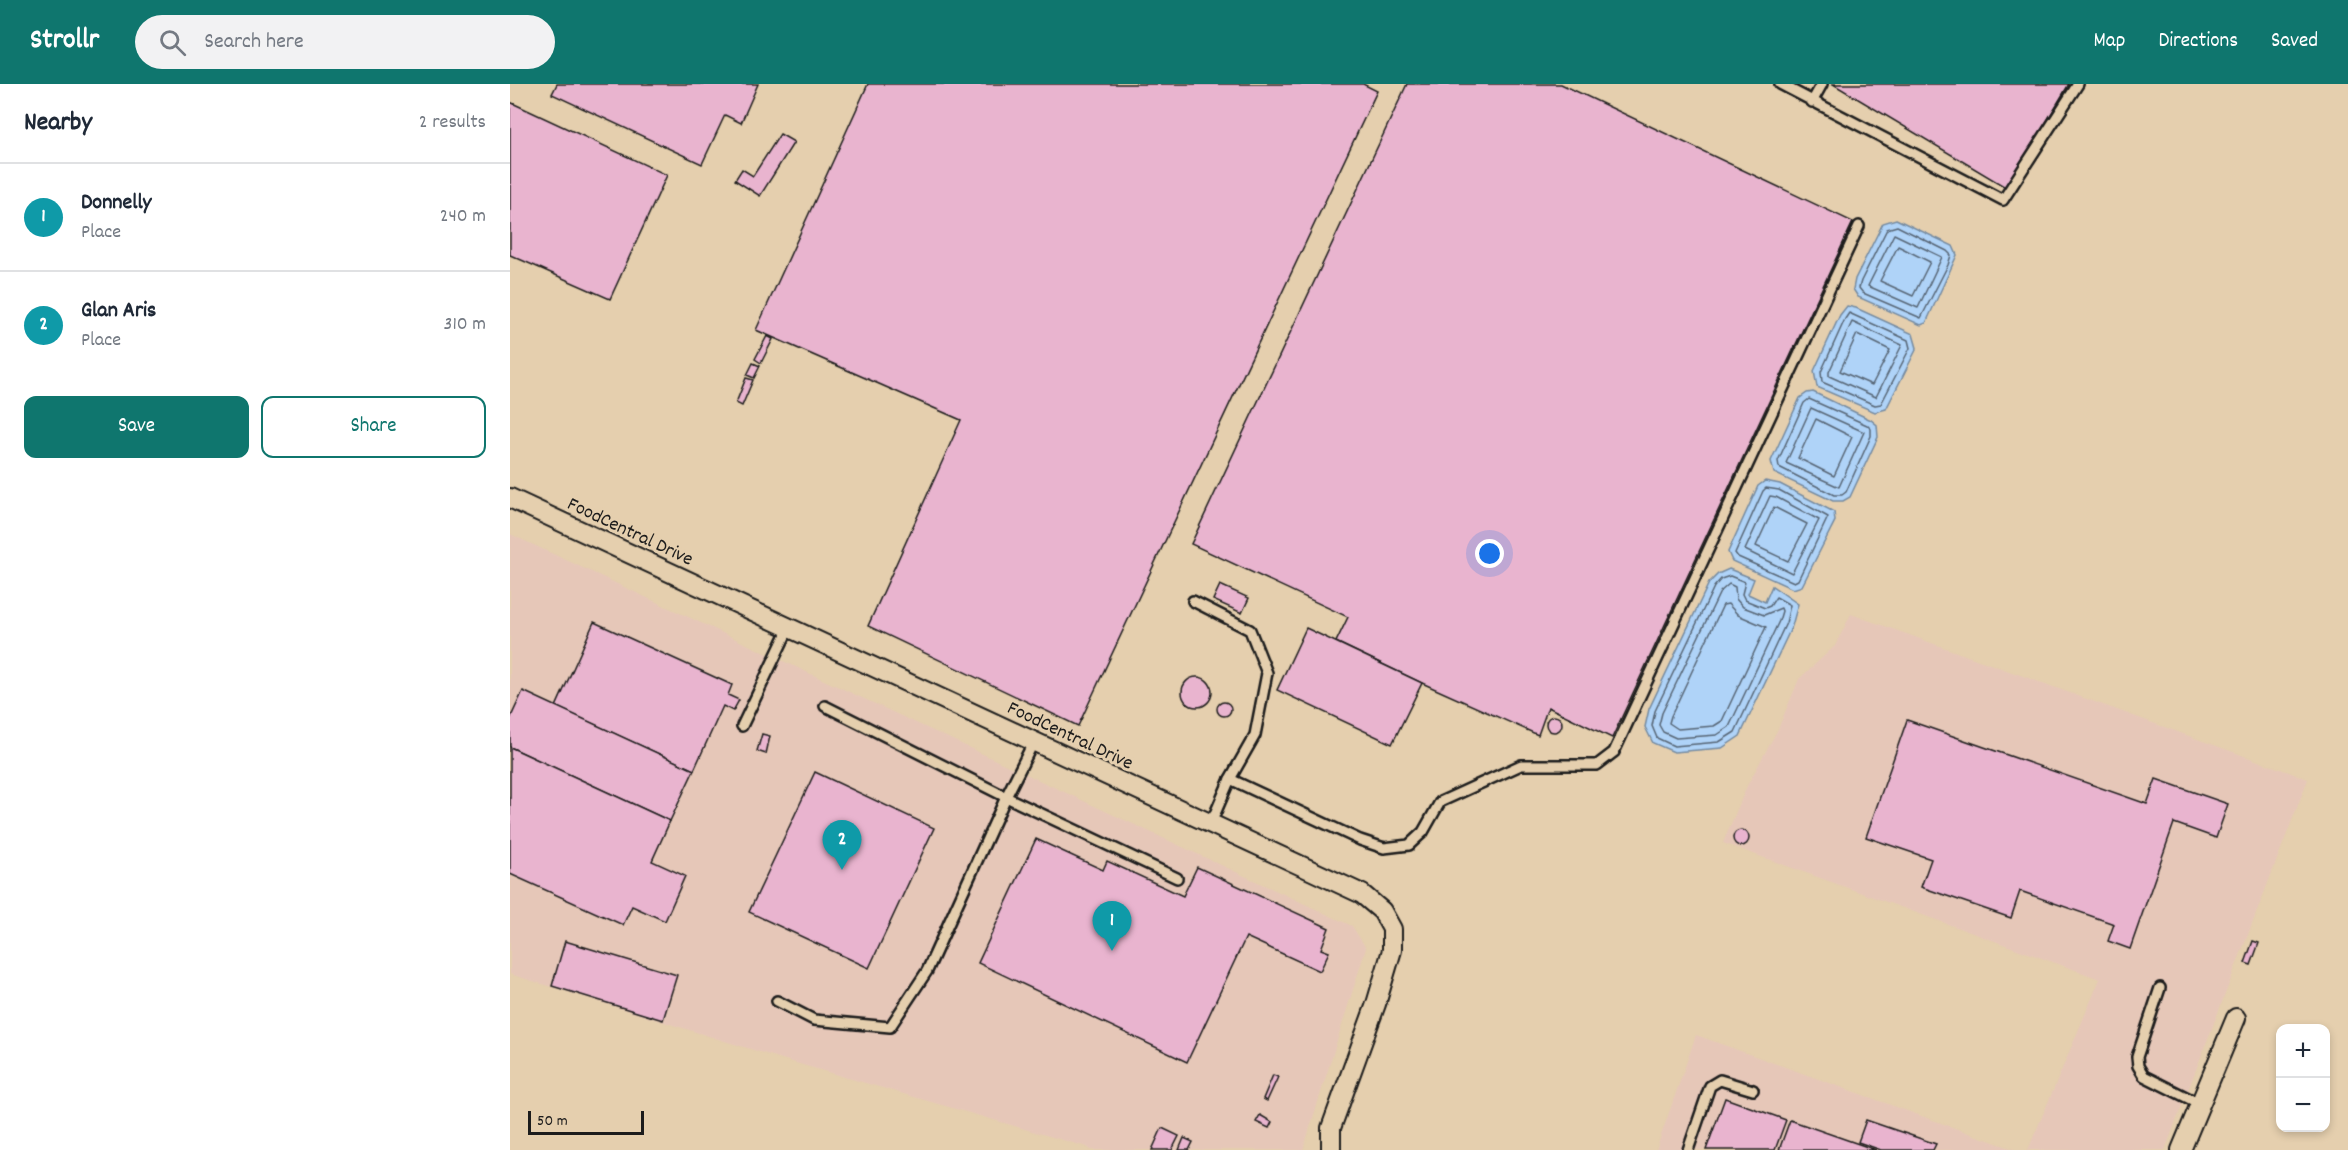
<!DOCTYPE html>
<meta charset="utf-8">
<style>
body{margin:0;font-family:Dekko,sans-serif;background:#f2f2f3;color:#1f2937}
.controls{position:absolute;right:18px;bottom:18px;display:grid;overflow:hidden;border-radius:12px;box-shadow:0 3px 9px #0003}
.controls button{width:54px;height:54px;display:grid;place-items:center;padding:0;border:0;border-bottom:2px solid #e0e1e3;background:#fff;color:#1f2937;font:30px sans-serif}
.scale{position:absolute;left:18px;bottom:15px;width:116px;box-sizing:border-box;padding-left:6px;border:3px solid #1c1c1c;border-top:0;font-size:16px;line-height:21px;white-space:nowrap;color:#1c1c1c;-webkit-text-stroke:4px #e5cfae;paint-order:stroke}
.you{position:absolute;left:980px;top:470px;width:21px;height:21px;margin:-15px;border:4px solid #fff;border-radius:50%;background:#1a73e8;box-shadow:0 0 0 9px #1a73e833}
.badge{display:grid;place-items:center;width:39px;height:39px;border-radius:50%;background:#0f766e;color:#fff;font-size:20px;font-weight:700}
.pin{position:absolute;translate:-50% -50px;filter:drop-shadow(0 2px 3px #0008)}
.pin::after{content:'';position:absolute;top:32px;width:21px;height:18px;background:inherit;clip-path:polygon(0 0,100% 0,50% 100%)}
.list{margin:0;padding:0;list-style:none}
h2{display:flex;justify-content:space-between;align-items:center;height:78px;margin:0;padding:0 24px;font-size:26px}
h2 small{font-size:20px;font-weight:400;color:#747a83}
.list li{display:grid;grid-template-columns:39px 1fr auto;gap:18px;align-items:center;box-sizing:border-box;height:108px;padding:0 24px;border-top:2px solid #e0e1e3}
.list b{display:block;font-size:22px;white-space:nowrap}
.list p{margin:0;font-size:20px;white-space:nowrap;color:#747a83}
.list em{font-size:20px;font-style:normal;color:#747a83}
.actions{display:flex;gap:12px;padding:18px 24px}
.actions a{flex:1;padding:14px 0;border:2px solid #0f766e;border-radius:12px;text-align:center;font-size:21px;color:#0f766e}
.actions .main{background:#0f766e;color:#fff}
.icon{flex:none;width:33px;height:33px;fill:none;stroke:currentColor;stroke-width:2;stroke-linecap:round;stroke-linejoin:round}
.map{position:relative;flex:none;width:1838px;height:1066px;overflow:hidden}
header{display:flex;align-items:center;gap:36px;box-sizing:border-box;height:84px;padding:0 30px;background:#0f766e;color:#fff}
header strong{font-size:28px}
nav{display:flex;gap:33px;margin-inline-start:auto;font-size:21px}
.search{width:420px;height:54px;background:#f2f2f3;display:flex;align-items:center;gap:15px;box-sizing:border-box;padding:0 21px;border-radius:33px;color:#747a83;font-size:22px}
main{display:flex}
aside{flex:1;background:#fff}
.map>svg:first-child{display:block}
.built{fill:#e6c7b8}
.water{fill:#afd3f8;stroke:#748aa0;stroke-width:1.5}
.lines{fill:none;stroke-linecap:round;stroke-linejoin:round}
.shore{stroke:#576574;stroke-width:1.5}
.building{fill:#e9b4cf;stroke:#1c1c1c;stroke-width:1.5}
.lane-casing{stroke:#1c1c1c;stroke-width:14}
.street-casing{stroke:#1c1c1c;stroke-width:22}
.lane{stroke:#e5cfae;stroke-width:9}
.street{stroke:#e5cfae;stroke-width:18}
.labels{text-anchor:middle;stroke-width:6;stroke-linejoin:round;paint-order:stroke}
.street-label{font-size:20px;fill:#1c1c1c;stroke:#e5cfae}
</style>
<header>
<strong>Strollr</strong>
<div class="search"><svg class="icon" aria-label="search" viewBox="0 0 24 24"><circle cx="10" cy="10" r="6"/><path d="M15 15l6 6"/></svg>Search here</div>
<nav><a>Map</a><a>Directions</a><a>Saved</a></nav>
</header>
<main>
<aside>
<h2>Nearby<small>2 results</small></h2>
<ul class="list">
<li><span class="badge" style="background:#0f9aa8">1</span><div><b>Donnelly</b><p>Place</p></div><em>240 m</em></li>
<li><span class="badge" style="background:#0f9aa8">2</span><div><b>Glan Aris</b><p>Place</p></div><em>310 m</em></li>
</ul>
<div class="actions"><a class="main">Save</a><a>Share</a></div>
</aside>
<div class="map">
<svg width="1838" height="1066" viewBox="0 0 1838 1066">
<rect width="100%" height="100%" fill="#e5cfae"/>
<filter id="ink" filterUnits="userSpaceOnUse"><feTurbulence type="fractalNoise" baseFrequency=".0167" numOctaves="2"/><feDisplacementMap in="SourceGraphic" scale="12" xChannelSelector="R" yChannelSelector="G"/><feConvolveMatrix kernelMatrix="1 2 1 2 8 2 1 2 1" color-interpolation-filters="sRGB"/></filter>
<g filter="url(#ink)">
<g class="built">
<path d="M0,450L842,842L856,864L793,1066H581L577,1063L272,975L0,890Z"/>
<path d="M1341,530L1798,695L1655,1066H1518L1590,895L1213,759L1237,702L1268,645L1289,595L1325,562Z"/>
<path d="M1186,951L1506,1066H1146Z"/>
</g>
<g class="water">
<path d="M1386,135L1443,162L1447,171L1416,239L1411,241L1348,213L1343,205L1345,195L1373,139Z"/>
<path d="M1337,222L1346,224L1403,250L1407,264L1376,325L1365,328L1307,303L1304,287L1330,231Z"/>
<path d="M1303,308L1361,336L1367,341L1368,353L1340,413L1333,417H1323L1264,389L1261,377L1290,314L1297,309Z"/>
<path d="M1255,397L1270,400L1324,428L1325,437L1292,502L1283,505L1222,477L1218,468L1248,402Z"/>
<path d="M1219,485L1244,495L1238,510L1255,518L1262,502L1288,520L1282,542L1230,652L1212,664L1164,668L1143,659L1135,643L1139,625L1199,499L1208,490Z"/>
</g>
<g class="lines">
<g class="shore">
<path d="M1387,142L1437,167L1441,171L1438,181L1411,234L1353,209L1349,204L1351,197L1377,145Z"/>
<path d="M1384,150L1432,173L1408,224L1358,202Z"/>
<path d="M1388,162L1420,178L1403,212L1370,197Z"/>
<path d="M1339,229L1398,256L1400,264L1371,320L1365,321L1312,298L1311,288L1335,235Z"/>
<path d="M1342,238L1392,261L1366,313L1319,292V288Z"/>
<path d="M1347,250L1380,266L1362,301L1330,287Z"/>
<path d="M1299,315L1357,341L1361,345V352L1336,408L1332,411H1324L1269,383L1268,377L1294,319Z"/>
<path d="M1301,324L1354,348L1329,403L1276,379Z"/>
<path d="M1306,335L1342,353L1324,392L1288,374Z"/>
<path d="M1256,404L1269,406L1318,433L1288,496L1284,498L1228,473L1225,469L1253,407Z"/>
<path d="M1260,412L1266,413L1309,436L1282,489L1235,466Z"/>
<path d="M1264,423L1297,440L1278,477L1246,462Z"/>
<path d="M1220,492L1235,498L1232,510L1235,516L1255,524L1260,522L1266,513L1280,521L1276,539L1225,648L1209,658L1164,662L1147,654L1142,642L1145,627L1204,503L1211,495Z"/>
<path d="M1219,500L1225,503L1226,515L1233,523L1254,531L1271,524L1272,527L1269,537L1219,643L1207,651L1166,654L1153,648L1149,641L1152,629L1210,508Z"/>
<path d="M1218,520L1228,531L1256,543L1212,637L1204,642L1168,645L1159,639L1161,632L1213,521Z"/>
</g>
</g>
<g class="building">
<path d="M47,0H248L231,39L215,31L192,80L42,10Z"/>
<path d="M358,0H853L867,7L568,642L358,542L451,336L246,246Z"/>
<path d="M897,0H1051L1343,138L1102,654L1038,623L1028,651L912,599L826,558L838,533L681,460Z"/>
<path d="M1323,0H1559L1497,104Z"/>
<path d="M0,18L157,91L100,215L0,171Z"/>
<path d="M270,50L284,58L250,112L225,96L232,85L243,92Z"/>
<path d="M257,252L263,255L251,279L245,275Z"/>
<path d="M243,279L250,282L244,294L237,291Z"/>
<path d="M236,294L243,296L232,322L226,319Z"/>
<path d="M710,501L739,514L732,529L703,516Z"/>
<path d="M84,538L222,601L218,611L229,616L223,627L213,622L184,686L46,623Z"/>
<path d="M796,544L912,599L882,660L767,606Z"/>
<circle cx="687" cy="608" r="15"/>
<path d="M13,607L184,686L160,737L0,663V635Z"/>
<circle cx="714" cy="625" r="7"/>
<circle cx="1044" cy="640" r="8"/>
<path d="M1397,636L1637,720L1646,695L1718,720L1706,754L1664,739L1620,865L1598,857L1604,840L1510,807L1501,834L1411,803L1421,775L1356,753Z"/>
<path d="M252,650L260,652L256,670L247,667Z"/>
<path d="M0,663L160,737L142,777L175,792L155,837L122,822L113,841L0,790Z"/>
<path d="M305,688L424,744L359,884L239,828Z"/>
<circle cx="1231" cy="754" r="8"/>
<path d="M526,755L593,786L597,777L673,812L687,783L819,844L811,865L819,868L810,887L736,853L677,978L468,879Z"/>
<path d="M55,857L167,891L153,936L42,902Z"/>
<path d="M1743,857L1749,859L1741,881L1735,879Z"/>
<path d="M763,991L768,993L757,1017L753,1015Z"/>
<path d="M1215,1014L1276,1036L1265,1066H1196Z"/>
<path d="M750,1031L762,1038L759,1044L746,1038Z"/>
<path d="M1280,1036L1366,1066H1269Z"/>
<path d="M1356,1036L1426,1060L1423,1066H1371L1348,1058Z"/>
<path d="M652,1044L669,1052L662,1066H642Z"/>
<path d="M674,1054L683,1058L679,1066H669Z"/>
</g>
<g class="lines">
<g class="lane-casing">
<g id="lane">
<path d="M1270,0L1493,116L1568,0"/>
<path d="M1302,18L1312,0"/>
<path d="M683,517L740,546L757,589L745,651L720,695"/>
<path d="M315,622L496,713L524,657"/>
<path d="M232,642L279,544"/>
<path d="M701,739L720,695L850,756L874,764L899,761L913,748L930,718L1011,681H1087L1104,668L1349,142"/>
<path d="M1650,904L1627,973L1628,982L1634,992L1690,1020"/>
<path d="M267,917L304,936L380,943L417,887L496,713L667,794"/>
<path d="M1178,1066L1200,1002L1210,996L1243,1006"/>
</g>
</g>
<g class="street-casing">
<g id="street">
<path d="M0,414L852,810L872,827L882,845V866L866,920L821,1044V1066"/>
<path d="M1671,1066L1726,934"/>
</g>
</g>
<use href="#lane" class="lane"/>
<use href="#street" class="street"/>
</g>
</g>
<g class="labels">
<g class="street-label">
<text transform="translate(121 446) rotate(25)" y="7">FoodCentral Drive</text>
<text transform="translate(561 650) rotate(25)" y="7">FoodCentral Drive</text>
</g>
</g>
</svg>
<div class="controls">
<button>+</button>
<button>−</button>
</div>
<div class="scale">50 m</div>
<div class="you"></div>
<div class="pin badge" style="left:602px;top:867px;background:#0f9aa8">1</div>
<div class="pin badge" style="left:332px;top:786px;background:#0f9aa8">2</div>
</div>
</main>
